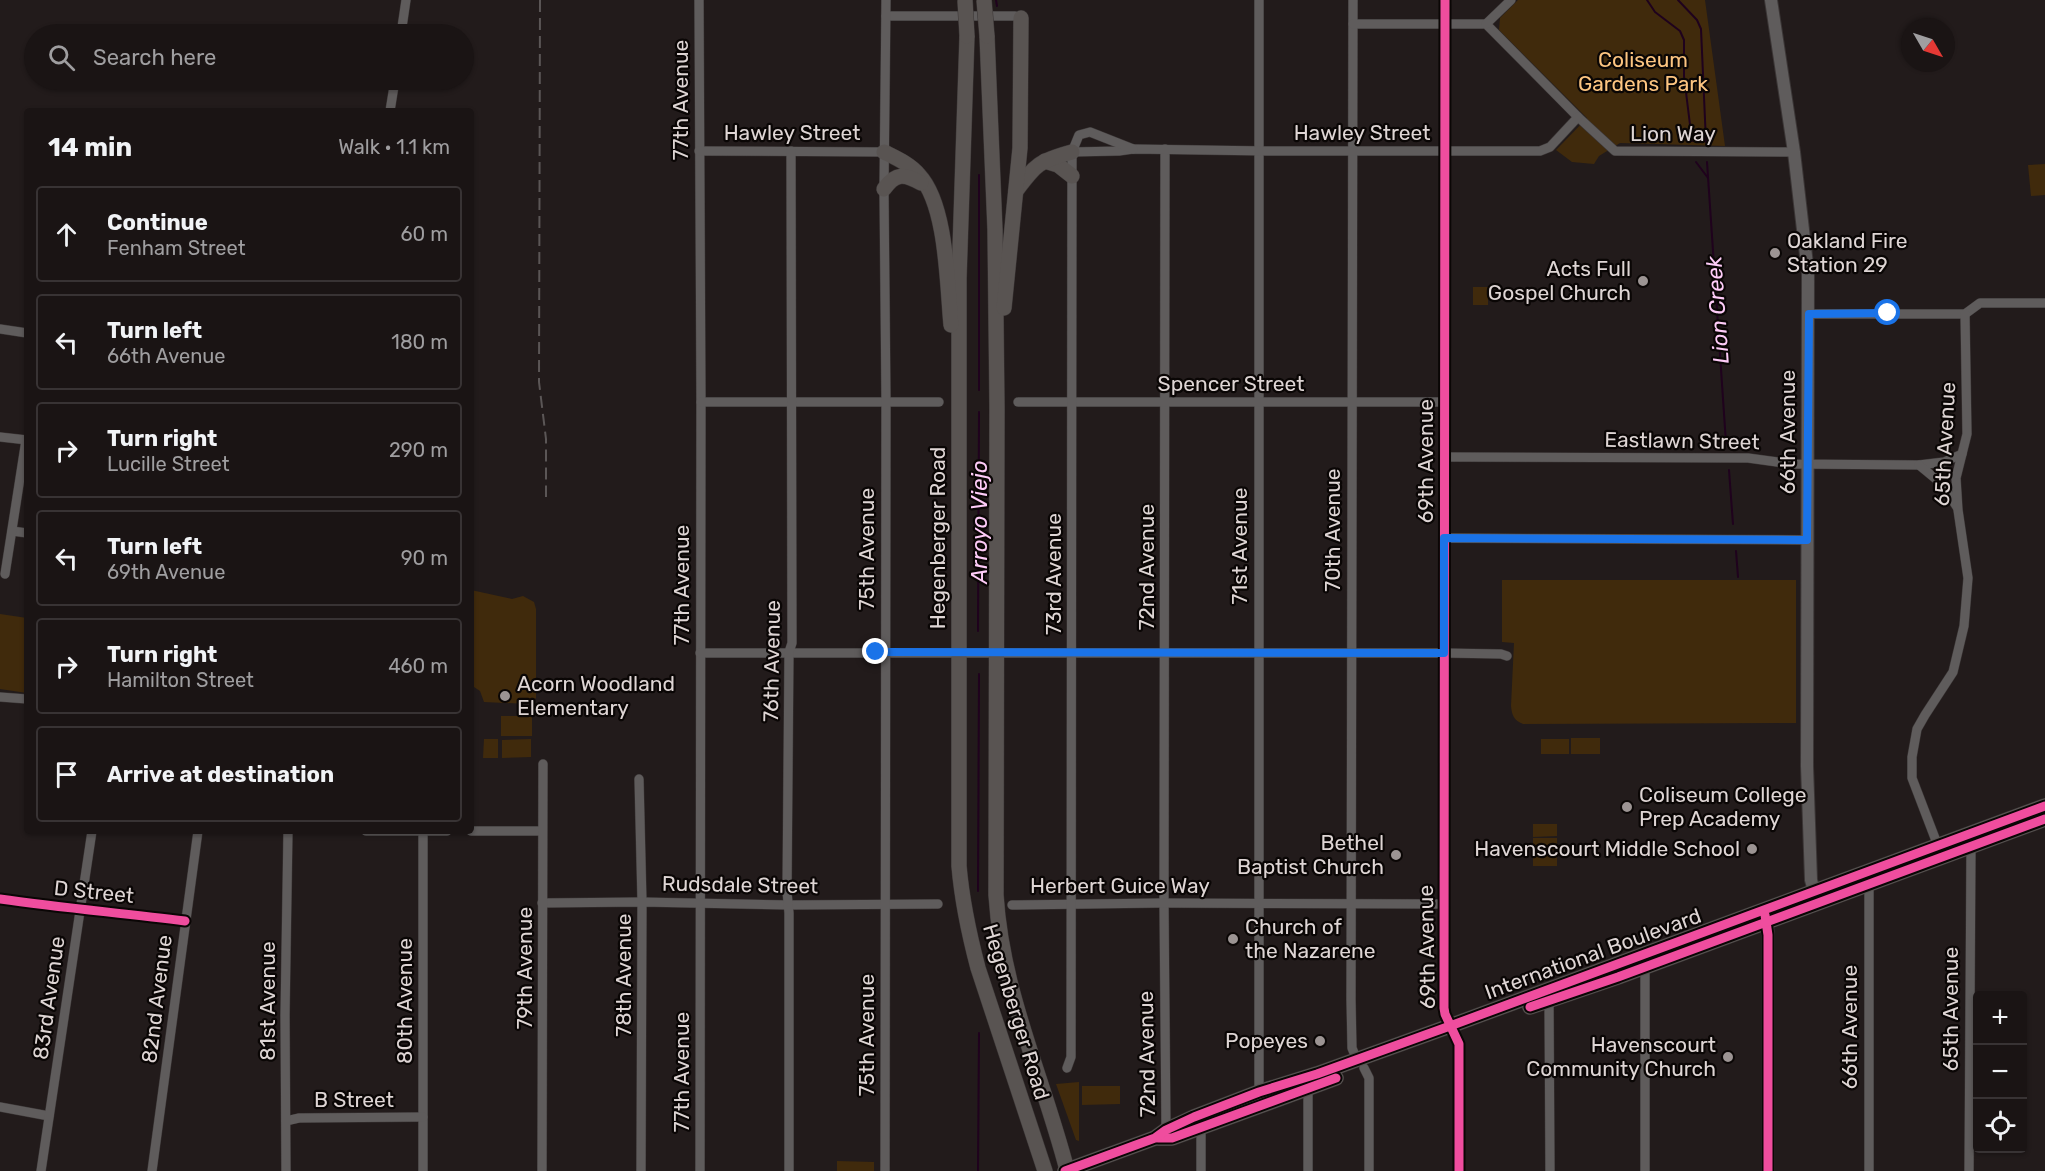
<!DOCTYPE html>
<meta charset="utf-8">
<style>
body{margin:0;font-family:Rubik,sans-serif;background:#272122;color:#f1f3f6}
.controls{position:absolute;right:18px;bottom:18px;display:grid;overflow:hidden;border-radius:6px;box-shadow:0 2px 4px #0004}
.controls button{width:54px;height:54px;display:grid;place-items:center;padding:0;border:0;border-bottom:2px solid #383334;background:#1a1414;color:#f1f3f6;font:30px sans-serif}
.compass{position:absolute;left:1901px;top:18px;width:54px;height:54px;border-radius:50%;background:#1a1414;box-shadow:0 2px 4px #0004;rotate:129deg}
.stop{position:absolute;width:18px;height:18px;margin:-14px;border:4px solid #1a73e8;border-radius:50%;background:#fff}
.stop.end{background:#1a73e8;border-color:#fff;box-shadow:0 2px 6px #0008}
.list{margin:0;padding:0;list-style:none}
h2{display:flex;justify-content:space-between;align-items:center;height:78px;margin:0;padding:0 24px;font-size:26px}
h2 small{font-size:20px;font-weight:400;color:#9f9ea0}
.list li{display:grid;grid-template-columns:39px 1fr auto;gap:18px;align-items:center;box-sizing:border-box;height:96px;margin:0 12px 12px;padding:0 12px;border:2px solid #383334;border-radius:6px}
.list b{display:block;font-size:22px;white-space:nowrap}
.list p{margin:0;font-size:20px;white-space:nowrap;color:#9f9ea0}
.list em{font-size:20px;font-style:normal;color:#9f9ea0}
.icon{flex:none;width:33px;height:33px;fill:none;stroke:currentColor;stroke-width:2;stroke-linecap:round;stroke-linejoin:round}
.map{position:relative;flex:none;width:2045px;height:1171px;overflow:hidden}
.search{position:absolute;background:#1a1414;box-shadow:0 2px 4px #0004;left:24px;top:24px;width:450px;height:66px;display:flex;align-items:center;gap:15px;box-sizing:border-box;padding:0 21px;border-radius:33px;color:#9f9ea0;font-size:22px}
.panel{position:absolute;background:#1a1414;box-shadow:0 2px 4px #0004;left:24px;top:108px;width:450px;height:726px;border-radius:6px}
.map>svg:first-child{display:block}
.green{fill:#402a0c}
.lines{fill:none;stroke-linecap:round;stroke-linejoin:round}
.stream{stroke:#1f021d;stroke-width:2}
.minor-casing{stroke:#3b3636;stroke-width:10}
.tertiary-casing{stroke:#3b3636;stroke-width:14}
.primary-casing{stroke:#3b3636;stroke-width:16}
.minor{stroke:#5f5c5c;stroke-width:9}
.tertiary{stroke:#5f5c5c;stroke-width:12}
.primary{stroke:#595452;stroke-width:15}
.rail{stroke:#5b5656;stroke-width:2;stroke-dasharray:12 6;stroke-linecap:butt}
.primary-bridge-casing{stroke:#3b3636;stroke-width:16;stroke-linecap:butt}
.primary-bridge{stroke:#595452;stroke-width:15}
.cycleway-casing{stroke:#0a0605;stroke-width:13}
.cycleway{stroke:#ef4d9e;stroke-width:9}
.route{stroke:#1a73e8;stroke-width:8}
.poi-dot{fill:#9c9493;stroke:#0a0605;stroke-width:2}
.labels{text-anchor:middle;stroke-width:4.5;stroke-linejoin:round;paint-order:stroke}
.park-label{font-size:21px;fill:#fdc581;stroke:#0a0605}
.street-label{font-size:21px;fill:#ded5d4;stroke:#0a0605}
.poi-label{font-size:21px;fill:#ded5d4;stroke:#0a0605;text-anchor:end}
.water-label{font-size:22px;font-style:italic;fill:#feccf8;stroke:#0a0605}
</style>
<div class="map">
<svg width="2045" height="1171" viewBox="0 0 2045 1171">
<rect width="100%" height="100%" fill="#221b1b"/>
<g class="green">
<path d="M1518,0H1705L1725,146L1620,143L1599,156L1594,164L1572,162L1556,150L1587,118L1499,30L1500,18Z"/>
<path d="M2045,164V195L2031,196L2028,165Z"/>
<rect x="1473" y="287" width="15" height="18"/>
<path d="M1502,580H1796V723L1523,724C1514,720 1512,716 1511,706L1514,643L1502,642Z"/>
<path d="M471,590L512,599L523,596L534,602L536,609V698L529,704L484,702L480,691L471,685Z"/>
<path d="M0,614L27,618V693L0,689Z"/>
<rect x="501" y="716" width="31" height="20"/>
<rect x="1571" y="738" width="29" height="16"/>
<path d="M484,739H498V758H483Z"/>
<path d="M531,739V757L502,758V740Z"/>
<rect x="1541" y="739" width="28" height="15"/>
<path d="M1533,824H1557V836L1533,837Z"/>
<path d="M1533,838H1557V850L1533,851Z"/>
<rect x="1533" y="853" width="24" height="13"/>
<path d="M1079,1082V1141L1076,1140L1056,1084Z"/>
<path d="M1082,1086H1120V1104L1082,1105Z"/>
<path d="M837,1161L874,1162V1171H837Z"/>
</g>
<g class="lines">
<g class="stream">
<path d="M996,0L997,6"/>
<path d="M1647,0L1655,12L1680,31L1684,40V76L1692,141"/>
<path d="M1678,0L1697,20L1701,29L1706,142"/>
<path d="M1696,162L1708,178"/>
<path d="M1707,162L1726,443"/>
<path d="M979,390V175"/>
<path d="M1729,470L1733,524"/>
<path d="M1736,551L1738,577"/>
<path d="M978,631L979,412"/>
<path d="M978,891L979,674"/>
<path d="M978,1171L979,1033"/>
</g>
<g class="minor-casing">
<g id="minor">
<path d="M699,0L701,402L700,1171"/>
<path d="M1259,0V1092"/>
<path d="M1353,0L1351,1000L1352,1048L1357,1060"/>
<path d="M1445,0L1444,1008L1445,1014L1459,1044V1171"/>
<path d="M886,16H1015L1021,18"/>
<path d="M1353,24H1486L1578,117L1615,151L1794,152"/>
<path d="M1486,24L1511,0"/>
<path d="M401,34L406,0"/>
<path d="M390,111L395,80"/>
<path d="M1165,149L1164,903L1166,1130"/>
<path d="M699,151L884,152"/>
<path d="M1072,152L1119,151L1133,149L1267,151H1540L1550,147L1578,117"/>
<path d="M1809,314H1965L1980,303H2045"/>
<path d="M0,329L27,333"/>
<path d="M701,402H939"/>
<path d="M1018,402H1444"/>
<path d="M0,437L27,440"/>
<path d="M1444,457L1748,458L1792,464L1919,465L1944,462L1962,454"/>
<path d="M1919,465L1942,484L1957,507"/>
<path d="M12,531L27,533"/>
<path d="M1444,538L1807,540"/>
<path d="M5,574L26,440"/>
<path d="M700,653H1444L1501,654L1507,656"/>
<path d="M0,697L27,699"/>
<path d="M639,779L642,902L641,1171"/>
<path d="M366,831H447"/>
<path d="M423,831V1171"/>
<path d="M471,831H542"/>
<path d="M1938,846L1912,778V757L1917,729L1925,715L1953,672L1964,626L1968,578L1958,510L1956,478L1967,434L1965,314"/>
<path d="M0,899C62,908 123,913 185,921"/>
<path d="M542,903L642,902L789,905L938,904"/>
<path d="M1012,905L1161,903L1444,904"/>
<path d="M1645,967V1171"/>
<path d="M1549,1000L1550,1171"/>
<path d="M1067,1068L1071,1057L1072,152L1079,135L1090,132L1133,149"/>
<path d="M1364,1068L1369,1078V1171"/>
<path d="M1308,1088V1171"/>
<path d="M0,1107L49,1116"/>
<path d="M286,1121L299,1118L423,1117"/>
<path d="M1201,1128V1171"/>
<path d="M41,1171L92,831"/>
<path d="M152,1171L198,831"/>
<path d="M286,1171L285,1015L288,831"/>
<path d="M542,1171L543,764"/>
<path d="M789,1171V913L787,892L789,652L792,643L791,151"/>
<path d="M885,1171L886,402L884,189L886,0"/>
<path d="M1869,1171V884"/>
<path d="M1969,1171L1971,847"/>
</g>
</g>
<g class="tertiary-casing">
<g id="tertiary">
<path d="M1771,0L1794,152L1808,273L1807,766L1811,880L1816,898"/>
<path d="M1766,916L1768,935V1171"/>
</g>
</g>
<g class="primary-casing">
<g id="primary">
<path d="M967,36L959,279V866C962,901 969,934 978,968L1045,1171"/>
<path d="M987,36L995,230L997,407L996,895C1002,992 1043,1077 1067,1170"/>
<path d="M884,152C896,158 910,164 919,175C947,205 947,284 951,325"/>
<path d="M1045,161L1058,165L1072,176"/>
<path d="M884,189C896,172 905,174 921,183"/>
<path d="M1016,191C1036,164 1039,161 1072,152"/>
<path d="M1004,308L1020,148L1021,18"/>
<path d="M1530,1007L1618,977L2045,819"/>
<path d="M1158,1138H1172L1336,1078"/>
<path d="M1065,1171L1155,1138L1166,1130L1194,1117L1259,1092L1317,1074L1450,1026L2045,806"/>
</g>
</g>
<use href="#minor" class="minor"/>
<use href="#tertiary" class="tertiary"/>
<use href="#primary" class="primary"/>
<path class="rail" d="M540,0L539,382L546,439V497"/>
<g class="primary-bridge-casing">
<g id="primary-bridge">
<path d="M965,0L967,36"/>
<path d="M984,0L987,36"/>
</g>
</g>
<use href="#primary-bridge" class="primary-bridge"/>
<g class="cycleway-casing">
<g id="cycleway">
<path d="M1445,0L1444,1008L1445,1014L1459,1044V1171"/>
<path d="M0,899C62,908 123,913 185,921"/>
<path d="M1765,915L1768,935V1171"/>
<path d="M1530,1007L1618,977L2045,819"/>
<path d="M1158,1138H1172L1336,1078"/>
<path d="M1065,1171L1155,1138L1166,1130L1194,1117L1259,1092L1317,1074L1450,1026L2045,806"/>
</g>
</g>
<use href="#cycleway" class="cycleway"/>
</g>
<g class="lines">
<path class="route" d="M876,652L1444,653V538L1807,540L1809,314L1888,313"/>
</g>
<g class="poi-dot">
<circle cx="1775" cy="253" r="6"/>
<circle cx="1643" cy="281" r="6"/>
<circle cx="505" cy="696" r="6"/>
<circle cx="1627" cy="807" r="6"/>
<circle cx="1752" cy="849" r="6"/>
<circle cx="1396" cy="855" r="6"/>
<circle cx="1233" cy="939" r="6"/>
<circle cx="1320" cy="1041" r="6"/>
<circle cx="1728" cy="1057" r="6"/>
</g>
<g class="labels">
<g class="park-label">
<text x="1643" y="67">Coliseum<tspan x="1643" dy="24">Gardens Park</tspan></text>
</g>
<g class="street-label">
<text transform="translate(681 100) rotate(-90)" y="7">77th Avenue</text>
<text x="792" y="140">Hawley Street</text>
<text x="1362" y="140">Hawley Street</text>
<text x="1673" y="141">Lion Way</text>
<text x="1231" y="391">Spencer Street</text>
<text transform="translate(1788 432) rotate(-90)" y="7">66th Avenue</text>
<text transform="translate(1682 441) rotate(1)" y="7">Eastlawn Street</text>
<text transform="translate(1945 444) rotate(-87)" y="7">65th Avenue</text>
<text transform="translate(1426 461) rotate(-90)" y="7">69th Avenue</text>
<text transform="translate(1333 530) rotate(-90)" y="7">70th Avenue</text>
<text transform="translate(938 538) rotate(-90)" y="7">Hegenberger Road</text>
<text transform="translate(1240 546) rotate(-90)" y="7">71st Avenue</text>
<text transform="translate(867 549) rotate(-90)" y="7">75th Avenue</text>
<text transform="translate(1147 567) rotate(-90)" y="7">72nd Avenue</text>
<text transform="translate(1054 574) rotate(-90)" y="7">73rd Avenue</text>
<text transform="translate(682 585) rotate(-90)" y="7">77th Avenue</text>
<text transform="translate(772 661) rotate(-89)" y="7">76th Avenue</text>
<text transform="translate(740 885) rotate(1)" y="7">Rudsdale Street</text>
<text x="1120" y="893">Herbert Guice Way</text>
<text transform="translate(94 892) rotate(6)" y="7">D Street</text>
<text transform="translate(1427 947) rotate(-91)" y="7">69th Avenue</text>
<text transform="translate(1593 954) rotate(-20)" y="7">International Boulevard</text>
<text transform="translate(525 968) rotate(-90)" y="7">79th Avenue</text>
<text transform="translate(624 975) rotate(-90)" y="7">78th Avenue</text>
<text transform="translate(49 998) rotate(-82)" y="7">83rd Avenue</text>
<text transform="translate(157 999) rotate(-83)" y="7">82nd Avenue</text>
<text transform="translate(268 1001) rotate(-90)" y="7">81st Avenue</text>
<text transform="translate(405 1001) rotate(-90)" y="7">80th Avenue</text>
<text transform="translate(1951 1009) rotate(-90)" y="7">65th Avenue</text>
<text transform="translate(1016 1012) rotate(73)" y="7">Hegenberger Road</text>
<text transform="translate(1850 1027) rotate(-90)" y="7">66th Avenue</text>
<text transform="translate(867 1035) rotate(-90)" y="7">75th Avenue</text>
<text transform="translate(1147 1054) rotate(-91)" y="7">72nd Avenue</text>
<text transform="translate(682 1072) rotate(-90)" y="7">77th Avenue</text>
<text x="354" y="1107">B Street</text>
</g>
<g class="poi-label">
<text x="1787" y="248" text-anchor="start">Oakland Fire<tspan x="1787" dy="24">Station 29</tspan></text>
<text x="1631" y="276">Acts Full<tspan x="1631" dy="24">Gospel Church</tspan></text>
<text x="517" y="691" text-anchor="start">Acorn Woodland<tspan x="517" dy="24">Elementary</tspan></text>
<text x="1639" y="802" text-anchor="start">Coliseum College<tspan x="1639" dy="24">Prep Academy</tspan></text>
<text x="1384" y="850">Bethel<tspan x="1384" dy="24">Baptist Church</tspan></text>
<text x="1740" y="856">Havenscourt Middle School</text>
<text x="1245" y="934" text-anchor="start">Church of<tspan x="1245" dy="24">the Nazarene</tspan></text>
<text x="1308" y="1048">Popeyes</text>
<text x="1716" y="1052">Havenscourt<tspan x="1716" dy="24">Community Church</tspan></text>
</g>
<g class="water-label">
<text transform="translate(1717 310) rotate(-94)" y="8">Lion Creek</text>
<text transform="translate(979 522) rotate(-90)" y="8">Arroyo Viejo</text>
</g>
</g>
</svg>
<div class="controls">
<button>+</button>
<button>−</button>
<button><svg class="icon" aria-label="locate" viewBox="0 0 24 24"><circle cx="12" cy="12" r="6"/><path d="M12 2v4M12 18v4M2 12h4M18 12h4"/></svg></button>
</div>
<svg class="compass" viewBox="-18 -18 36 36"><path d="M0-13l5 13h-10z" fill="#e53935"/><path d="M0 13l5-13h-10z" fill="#9f9ea0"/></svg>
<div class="stop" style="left:1888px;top:313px"></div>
<div class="stop end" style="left:876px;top:652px"></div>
<div class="search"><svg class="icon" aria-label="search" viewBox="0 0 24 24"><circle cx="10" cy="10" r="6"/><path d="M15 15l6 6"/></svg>Search here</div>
<section class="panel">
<h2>14 min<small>Walk · 1.1 km</small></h2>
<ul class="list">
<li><svg class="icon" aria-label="ahead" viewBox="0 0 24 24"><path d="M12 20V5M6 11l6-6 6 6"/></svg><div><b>Continue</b><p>Fenham Street</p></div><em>60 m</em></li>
<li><svg class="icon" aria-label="left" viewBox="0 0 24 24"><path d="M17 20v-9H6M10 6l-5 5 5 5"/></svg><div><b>Turn left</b><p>66th Avenue</p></div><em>180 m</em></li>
<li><svg class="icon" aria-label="right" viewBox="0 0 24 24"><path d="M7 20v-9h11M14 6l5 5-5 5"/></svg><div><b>Turn right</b><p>Lucille Street</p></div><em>290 m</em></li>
<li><svg class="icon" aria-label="left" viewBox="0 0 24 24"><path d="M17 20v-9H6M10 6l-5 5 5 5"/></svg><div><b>Turn left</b><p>69th Avenue</p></div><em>90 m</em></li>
<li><svg class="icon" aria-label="right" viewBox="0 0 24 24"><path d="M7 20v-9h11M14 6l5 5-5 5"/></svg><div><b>Turn right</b><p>Hamilton Street</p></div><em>460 m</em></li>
<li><svg class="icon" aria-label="arrive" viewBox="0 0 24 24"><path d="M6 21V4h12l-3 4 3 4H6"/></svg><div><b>Arrive at destination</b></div></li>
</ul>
</section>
</div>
